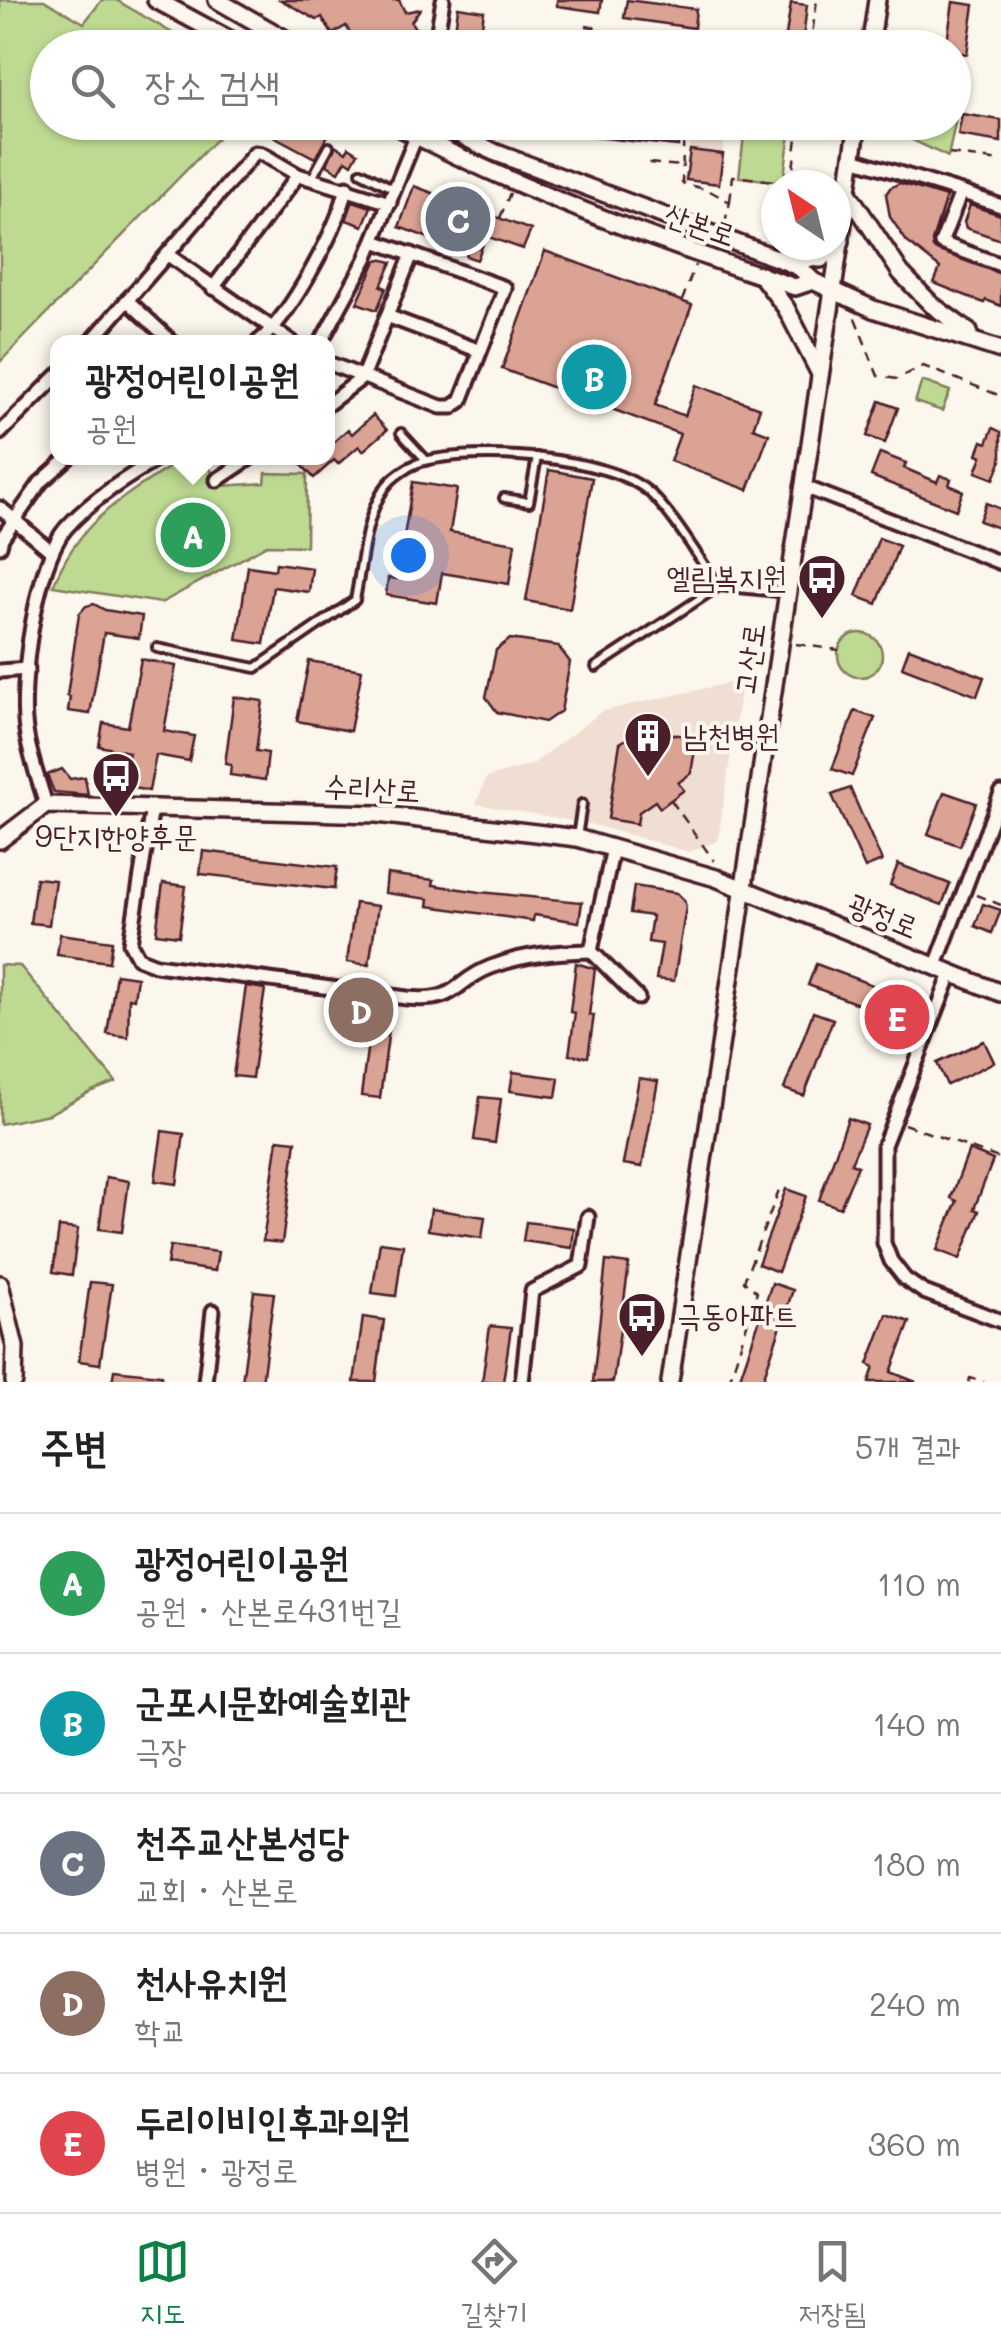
<!DOCTYPE html>
<html lang="ko">
<meta charset="utf-8">
<style>
body{margin:0;font-family:Mali,"Poor Story",sans-serif;background:#f6f6f6;color:#222}
.compass{position:absolute;left:761px;top:170px;width:90px;height:90px;border-radius:50%;background:#fff;box-shadow:0 2px 8px #0004;rotate:325deg}
.you{position:absolute;left:408px;top:555px;width:35px;height:35px;margin:-25px;border:8px solid #fff;border-radius:50%;background:#1a73e8;box-shadow:0 0 0 15px #1a73e833}
.badge{display:grid;place-items:center;width:65px;height:65px;border-radius:50%;background:#0b8043;color:#fff;font-size:32px;font-weight:700}
.pin{position:absolute;translate:-50% -50%;border:5px solid #fff;box-shadow:0 2px 10px #0006}
.popup{position:absolute;left:50px;top:335px;width:285px;height:130px;box-sizing:border-box;display:grid;place-content:center;border-radius:20px;background:#fff;filter:drop-shadow(0 2px 8px #0005);font-size:32px;white-space:nowrap;color:#767676}
.popup b{font-size:38px;color:#222}
.popup::after{content:'';position:absolute;left:50%;top:100%;margin-left:-20px;border:20px solid transparent;border-top-color:#fff}
.list{margin:0;padding:0;list-style:none}
h2{display:flex;justify-content:space-between;align-items:center;height:130px;margin:0;padding:0 40px;font-size:42px}
h2 small{font-size:32px;font-weight:400;color:#767676}
.list li{display:grid;grid-template-columns:65px 1fr auto;gap:30px;align-items:center;box-sizing:border-box;height:140px;padding:0 40px;border-top:2px solid #e0e0e0}
.list b{display:block;font-size:38px;white-space:nowrap}
.list p{margin:0;font-size:32px;white-space:nowrap;color:#767676}
.list em{font-size:32px;font-style:normal;color:#767676}
.icon{flex:none;width:55px;height:55px;fill:none;stroke:currentColor;stroke-width:2;stroke-linecap:round;stroke-linejoin:round}
.map{position:relative;flex:none;width:1001px;height:1382px;overflow:hidden}
.search{position:absolute;background:#fff;box-shadow:0 2px 8px #0004;left:30px;right:30px;top:30px;height:110px;display:flex;align-items:center;gap:25px;box-sizing:border-box;padding:0 35px;border-radius:55px;color:#767676;font-size:38px}
.sheet{height:830px;background:#fff}
nav{display:flex;justify-content:space-around;align-items:center;box-sizing:border-box;height:140px;border-top:2px solid #e0e0e0;background:#fff;font-size:28px;color:#767676}
nav a{display:grid;justify-items:center;gap:5px}
nav .on{color:#0b8043}
.map>svg:first-child{display:block}
.built{fill:#f1ded2}
.green{fill:#beda92;stroke:#847c5e;stroke-width:2.5}
.building{fill:#dba394;stroke:#4a1f2b;stroke-width:2.5}
.lines{fill:none;stroke-linecap:round;stroke-linejoin:round}
.lane-casing{stroke:#4a1f2b;stroke-width:14}
.street-casing{stroke:#4a1f2b;stroke-width:19}
.secondary-casing{stroke:#4a1f2b;stroke-width:22}
.path{stroke:#4a1f2b;stroke-width:2.5;stroke-dasharray:10 8;stroke-linecap:butt}
.lane{stroke:#fbf7ec;stroke-width:6}
.street{stroke:#fbf7ec;stroke-width:11}
.secondary{stroke:#fbf7ec;stroke-width:15}
.labels{text-anchor:middle;stroke-width:8;stroke-linejoin:round;paint-order:stroke}
.street-label{font-size:30px;fill:#4a1f2b;stroke:#fbf7ec}
.poi-label{font-size:30px;fill:#4a1f2b;stroke:#fbf7ec;text-anchor:start}
</style>
<div class="map">
<svg width="1001" height="1382" viewBox="0 0 1001 1382">
<rect width="100%" height="100%" fill="#fbf7ec"/>
<filter id="ink" filterUnits="userSpaceOnUse"><feTurbulence type="fractalNoise" baseFrequency=".01" numOctaves="2"/><feDisplacementMap in="SourceGraphic" scale="20" xChannelSelector="R" yChannelSelector="G"/><feConvolveMatrix kernelMatrix="1 2 1 2 8 2 1 2 1" color-interpolation-filters="sRGB"/></filter>
<g filter="url(#ink)">
<g class="built">
<path d="M693,125L726,128L719,184L686,180Z"/>
<path d="M742,680L718,841L689,852L590,824L476,804L486,778L533,764L602,711Z"/>
</g>
<g class="green">
<path d="M0,0H44L84,23L102,0H116L196,47L48,48V122L232,123L0,362Z"/>
<path d="M954,113L957,114L948,157L908,138V123L954,122Z"/>
<path d="M745,128L790,134L783,182L739,177Z"/>
<path d="M922,381L950,391L942,411L915,402Z"/>
<path d="M184,458H202L222,486L265,483L266,473L307,474L306,546L267,545L161,603L53,586C80,518 125,496 184,458Z"/>
<circle cx="860" cy="655" r="22"/>
<path d="M0,965L20,966L116,1082L92,1091L49,1114L0,1124Z"/>
</g>
<g class="building">
<path d="M281,0H399L405,12L420,9L411,22L415,28L389,43L381,40L376,48L372,44L358,48L346,26L332,34L322,17L317,20Z"/>
<path d="M557,0H602L600,12L557,6Z"/>
<path d="M627,0L696,9L694,28L624,18Z"/>
<path d="M953,2L974,5L967,54L962,53L959,73L954,72V48H946Z"/>
<path d="M791,3L807,5L802,48H784Z"/>
<path d="M458,7L484,11L479,48H453Z"/>
<path d="M962,114L1001,120V142L958,135Z"/>
<path d="M269,122H316L331,130L315,158L264,131Z"/>
<path d="M596,122L680,126L678,146L594,137Z"/>
<path d="M335,145L346,152L349,147L358,153L352,164L346,160L339,172L327,165Z"/>
<path d="M690,150L723,154L719,184L686,180Z"/>
<path d="M900,183L946,197L932,241L933,248L1001,274V306L986,300L984,303L934,283L940,268L907,242L890,217L886,194L890,188Z"/>
<path d="M414,186L531,230L523,249L486,236L477,260L466,256L467,252L399,227Z"/>
<path d="M353,201L371,207L363,226L346,220Z"/>
<path d="M970,205L1001,215V240L966,228L964,222Z"/>
<path d="M545,251L692,305L655,405L685,416L696,385L760,408L753,428L769,434L748,490L670,461L680,434L502,369Z"/>
<path d="M380,259L392,262L381,286L386,288L377,310L357,303L376,261Z"/>
<path d="M880,401L898,408L885,443L867,436Z"/>
<path d="M373,415L387,430L363,451L359,446L338,464L334,460L314,478L301,464L308,458H328V447L348,429L352,434Z"/>
<path d="M993,428L1001,432V462L994,479L976,472L982,456L977,454L982,441L987,443Z"/>
<path d="M880,453L906,463L904,468L937,482L940,475L951,479L949,485L963,491L956,510L871,476Z"/>
<path d="M549,470L592,478L570,609L526,601Z"/>
<path d="M413,482L457,489L450,532L515,543L509,584L442,573L437,603L386,595L388,578L397,579Z"/>
<path d="M986,503L1001,509V529L979,521Z"/>
<path d="M879,538L899,546L877,604L856,596Z"/>
<path d="M276,563L312,568L309,592L273,587L264,644L237,640L248,566L275,570Z"/>
<path d="M94,604L105,610L142,616L139,638L104,633L90,714L68,711L70,697L67,696L79,614L86,606Z"/>
<path d="M510,639L558,646L570,662L561,711L545,722L497,712L486,697L496,650Z"/>
<path d="M909,648L984,677L977,696L902,667Z"/>
<path d="M141,659L176,666L164,731L194,736L189,761L156,755L149,791L123,786L129,752L99,746L103,723L128,727Z"/>
<path d="M309,661L362,670L350,731L297,721Z"/>
<path d="M234,697L263,701L256,751L268,753L265,780L230,775L231,765L225,764Z"/>
<path d="M855,711L875,718L852,776L832,769Z"/>
<path d="M643,729L697,738L691,773L678,783L684,790L660,808L655,801L639,812L637,824L608,819L620,743Z"/>
<path d="M62,769L70,779L85,777L88,795L54,792L47,775Z"/>
<path d="M850,788L882,861L865,868L832,795Z"/>
<path d="M944,792L976,803L960,846L928,834Z"/>
<path d="M203,851L337,867L334,889L200,874Z"/>
<path d="M898,864L950,884L942,905L890,885Z"/>
<path d="M387,874L434,880L433,885L480,892L582,902L579,922L534,915L533,921L428,906L429,899L385,893Z"/>
<path d="M36,878L55,880L49,925L30,923Z"/>
<path d="M163,883L186,886L179,936L156,933Z"/>
<path d="M634,886L677,893L684,900L686,907L674,981L656,979L662,944L648,942L652,916L630,913Z"/>
<path d="M355,903L378,906L369,965L347,962Z"/>
<path d="M983,904L1001,910L992,933L975,926Z"/>
<path d="M60,934L112,941L109,962L57,955Z"/>
<path d="M576,963L595,969L589,1015H594L588,1057L569,1055L575,1013L570,1012Z"/>
<path d="M816,964L910,999L902,1021L808,985Z"/>
<path d="M116,974L137,977L134,999L129,998L128,1037L107,1034Z"/>
<path d="M246,986L265,989L252,1078L233,1076Z"/>
<path d="M373,1003L392,1006L380,1098L361,1096Z"/>
<path d="M813,1012L833,1019L804,1096L784,1089Z"/>
<path d="M984,1041L994,1062L947,1085L937,1063Z"/>
<path d="M513,1072L559,1078L556,1097L510,1091Z"/>
<path d="M639,1078L658,1081L642,1167L623,1164Z"/>
<path d="M480,1097L501,1099L495,1143L474,1140Z"/>
<path d="M848,1118L867,1125L851,1163L858,1166L840,1208L819,1200Z"/>
<path d="M162,1131L184,1134L177,1184L155,1181Z"/>
<path d="M278,1139L296,1141L282,1243L263,1241Z"/>
<path d="M969,1150L993,1160L974,1209L979,1211L960,1259L937,1250L957,1201L951,1198Z"/>
<path d="M106,1177L129,1181L122,1232L99,1229Z"/>
<path d="M786,1189L806,1196L778,1272L758,1264Z"/>
<path d="M431,1209L485,1217L482,1238L428,1230Z"/>
<path d="M526,1222L574,1228L572,1248L523,1241Z"/>
<path d="M59,1227L78,1229L72,1275L53,1272Z"/>
<path d="M380,1242L403,1245L396,1296L372,1293Z"/>
<path d="M170,1246L218,1252L215,1271L167,1264Z"/>
<path d="M606,1261L629,1264L613,1382H593Z"/>
<path d="M90,1282L112,1284L100,1364L79,1361Z"/>
<path d="M772,1283L793,1290L762,1382H746L739,1380Z"/>
<path d="M254,1291L274,1293L262,1382H242Z"/>
<path d="M887,1314L910,1322L891,1372L916,1382H869L874,1367L868,1364Z"/>
<path d="M363,1317L384,1320L376,1382H354Z"/>
<path d="M490,1326L511,1328L503,1382H482Z"/>
<path d="M114,1370L161,1375V1382H112Z"/>
</g>
<g class="lines">
<g class="lane-casing">
<g id="lane">
<path d="M383,46L384,48"/>
<path d="M361,172L394,189"/>
<path d="M312,178L329,147"/>
<path d="M401,433L426,460"/>
<path d="M504,498L529,502L537,457"/>
<path d="M157,648L256,668L355,600C362,566 364,518 384,489C391,478 408,466 421,462C472,447 611,455 651,494C676,518 698,558 719,586L787,593"/>
<path d="M596,667L719,586"/>
<path d="M577,837L582,804"/>
</g>
</g>
<g class="street-casing">
<g id="street">
<path d="M435,48L443,0"/>
<path d="M853,159L961,192L941,243L1001,265"/>
<path d="M961,192L1001,206"/>
<path d="M168,255L292,342"/>
<path d="M213,288L298,175"/>
<path d="M127,300L172,342"/>
<path d="M387,316L480,351"/>
<path d="M91,342L255,153L262,154L298,175L390,203"/>
<path d="M258,342C291,316 338,228 347,187"/>
<path d="M321,342L366,259L422,122"/>
<path d="M328,363L441,407H452L461,401L505,288L374,241"/>
<path d="M328,404L362,378L412,254"/>
<path d="M0,433L58,375"/>
<path d="M217,480L250,458"/>
<path d="M802,486L1001,563"/>
<path d="M0,508L51,551"/>
<path d="M0,546L2,538L41,482L68,458"/>
<path d="M0,671L28,669"/>
<path d="M46,805C39,780 29,755 26,730C19,685 36,562 66,528C92,499 126,478 159,458"/>
<path d="M152,808L130,943L138,958L156,965L407,998C459,1003 452,982 491,967C524,954 557,952 591,951L613,848"/>
<path d="M591,951L638,998"/>
<path d="M935,968L1001,793"/>
<path d="M951,974L884,1145V1243L891,1261L905,1279L924,1292L1001,1321"/>
<path d="M205,1382L213,1311"/>
<path d="M522,1382L532,1291L581,1266L588,1217"/>
</g>
</g>
<g class="secondary-casing">
<g id="secondary">
<path d="M156,0L245,48"/>
<path d="M217,0L301,48"/>
<path d="M870,48L877,0"/>
<path d="M389,122C519,190 656,241 795,287L813,281L873,309L1001,350"/>
<path d="M435,122L494,152L787,262L800,268L813,281"/>
<path d="M848,193L901,273L932,305L969,332"/>
<path d="M787,262L803,258L821,259L841,241"/>
<path d="M761,275L786,308L820,374"/>
<path d="M0,840L46,805L377,814L577,838L716,878L1001,993"/>
<path d="M0,1284L15,1347L14,1382"/>
<path d="M670,1382L858,122"/>
</g>
</g>
<g class="path">
<path d="M586,26L600,28"/>
<path d="M810,48L817,0"/>
<path d="M684,122L682,183L708,190L730,202L724,226"/>
<path d="M949,154L1001,161"/>
<path d="M649,163L681,166"/>
<path d="M791,185L799,122"/>
<path d="M730,201L733,176L790,183"/>
<path d="M500,218L510,193"/>
<path d="M682,301L695,265"/>
<path d="M855,318L878,376L897,379L923,366L1001,396"/>
<path d="M796,644L839,650"/>
<path d="M671,800L714,861"/>
<path d="M976,895L1001,905"/>
<path d="M904,1124L1001,1159"/>
<path d="M729,1382L757,1292L744,1281L779,1190"/>
<path d="M969,1382L970,1378L984,1382"/>
</g>
<use href="#lane" class="lane"/>
<use href="#street" class="street"/>
<use href="#secondary" class="secondary"/>
</g>
</g>
<defs>
<g id="bus-pin" transform="scale(2.5)"><path d="M0 17L-7.5 6A9.5 9.5 0 1 1 7.5 6Z" fill="#4a1f2b" stroke="#fbf7ec"/><path d="M-5-6H5V4H4V6H2V4H-2V6H-4V4H-5ZM-3.5-4V0h7V-4ZM-3.5 1.2v1.5H-2V1.2ZM2 1.2v1.5H3.5V1.2Z" fill="#fff"/></g>
<g id="building-pin" transform="scale(2.5)"><path d="M0 17L-7.5 6A9.5 9.5 0 1 1 7.5 6Z" fill="#4a1f2b" stroke="#fbf7ec"/><path d="M-4-6H4V6H1V3H-1V6H-4ZM-2.5-4.3h1.7v1.8h-1.7ZM.8-4.3h1.7v1.8H.8ZM-2.5-1h1.7V.8h-1.7ZM.8-1h1.7V.8H.8Z" fill="#fff"/></g>
</defs>
<g fill-rule="evenodd">
<use href="#bus-pin" x="822" y="578"/>
<use href="#building-pin" x="648" y="736"/>
<use href="#bus-pin" x="116" y="776"/>
<use href="#bus-pin" x="642" y="1316"/>
</g>
<g class="labels">
<g class="street-label">
<text transform="translate(700 225) rotate(19)" y="10">산본로</text>
<text transform="translate(750 659) rotate(-82)" y="10">고산로</text>
<text transform="translate(372 789) rotate(3)" y="10">수리산로</text>
<text transform="translate(883 916) rotate(22)" y="10">광정로</text>
</g>
<g class="poi-label">
<text x="787" y="588" text-anchor="end">엘림복지원</text>
<text x="683" y="746">남천병원</text>
<text x="116" y="847" text-anchor="middle">9단지한양후문</text>
<text x="677" y="1326">극동아파트</text>
</g>
</g>
</svg>
<svg class="compass" viewBox="-18 -18 36 36"><path d="M0-13l5 13h-10z" fill="#e53935"/><path d="M0 13l5-13h-10z" fill="#767676"/></svg>
<div class="you"></div>
<div class="pin badge" style="left:193px;top:535px;background:#2e9e5b">A</div>
<div class="popup"><b>광정어린이공원</b>공원</div>
<div class="pin badge" style="left:594px;top:377px;background:#0f9aa8">B</div>
<div class="pin badge" style="left:458px;top:219px;background:#6b7280">C</div>
<div class="pin badge" style="left:361px;top:1010px;background:#8d6e63">D</div>
<div class="pin badge" style="left:897px;top:1017px;background:#e0444e">E</div>
<div class="search"><svg class="icon" aria-label="search" viewBox="0 0 24 24"><circle cx="10" cy="10" r="6"/><path d="M15 15l6 6"/></svg>장소 검색</div>
</div>
<section class="sheet">
<h2>주변<small>5개 결과</small></h2>
<ul class="list">
<li><span class="badge" style="background:#2e9e5b">A</span><div><b>광정어린이공원</b><p>공원 · 산본로431번길</p></div><em>110 m</em></li>
<li><span class="badge" style="background:#0f9aa8">B</span><div><b>군포시문화예술회관</b><p>극장</p></div><em>140 m</em></li>
<li><span class="badge" style="background:#6b7280">C</span><div><b>천주교산본성당</b><p>교회 · 산본로</p></div><em>180 m</em></li>
<li><span class="badge" style="background:#8d6e63">D</span><div><b>천사유치원</b><p>학교</p></div><em>240 m</em></li>
<li><span class="badge" style="background:#e0444e">E</span><div><b>두리이비인후과의원</b><p>병원 · 광정로</p></div><em>360 m</em></li>
</ul>
</section>
<nav>
<a class="on"><svg class="icon" aria-label="map" viewBox="0 0 24 24"><path d="M3 6l6-2 6 2 6-2v14l-6 2-6-2-6 2zM9 4v14M15 6v14"/></svg>지도</a>
<a><svg class="icon" aria-label="directions" viewBox="0 0 24 24"><path d="M12 3l9 9-9 9-9-9zM9 14v-3h6M13 9l2 2-2 2"/></svg>길찾기</a>
<a><svg class="icon" aria-label="saved" viewBox="0 0 24 24"><path d="M7 4h10v16l-5-4-5 4z"/></svg>저장됨</a>
</nav>
